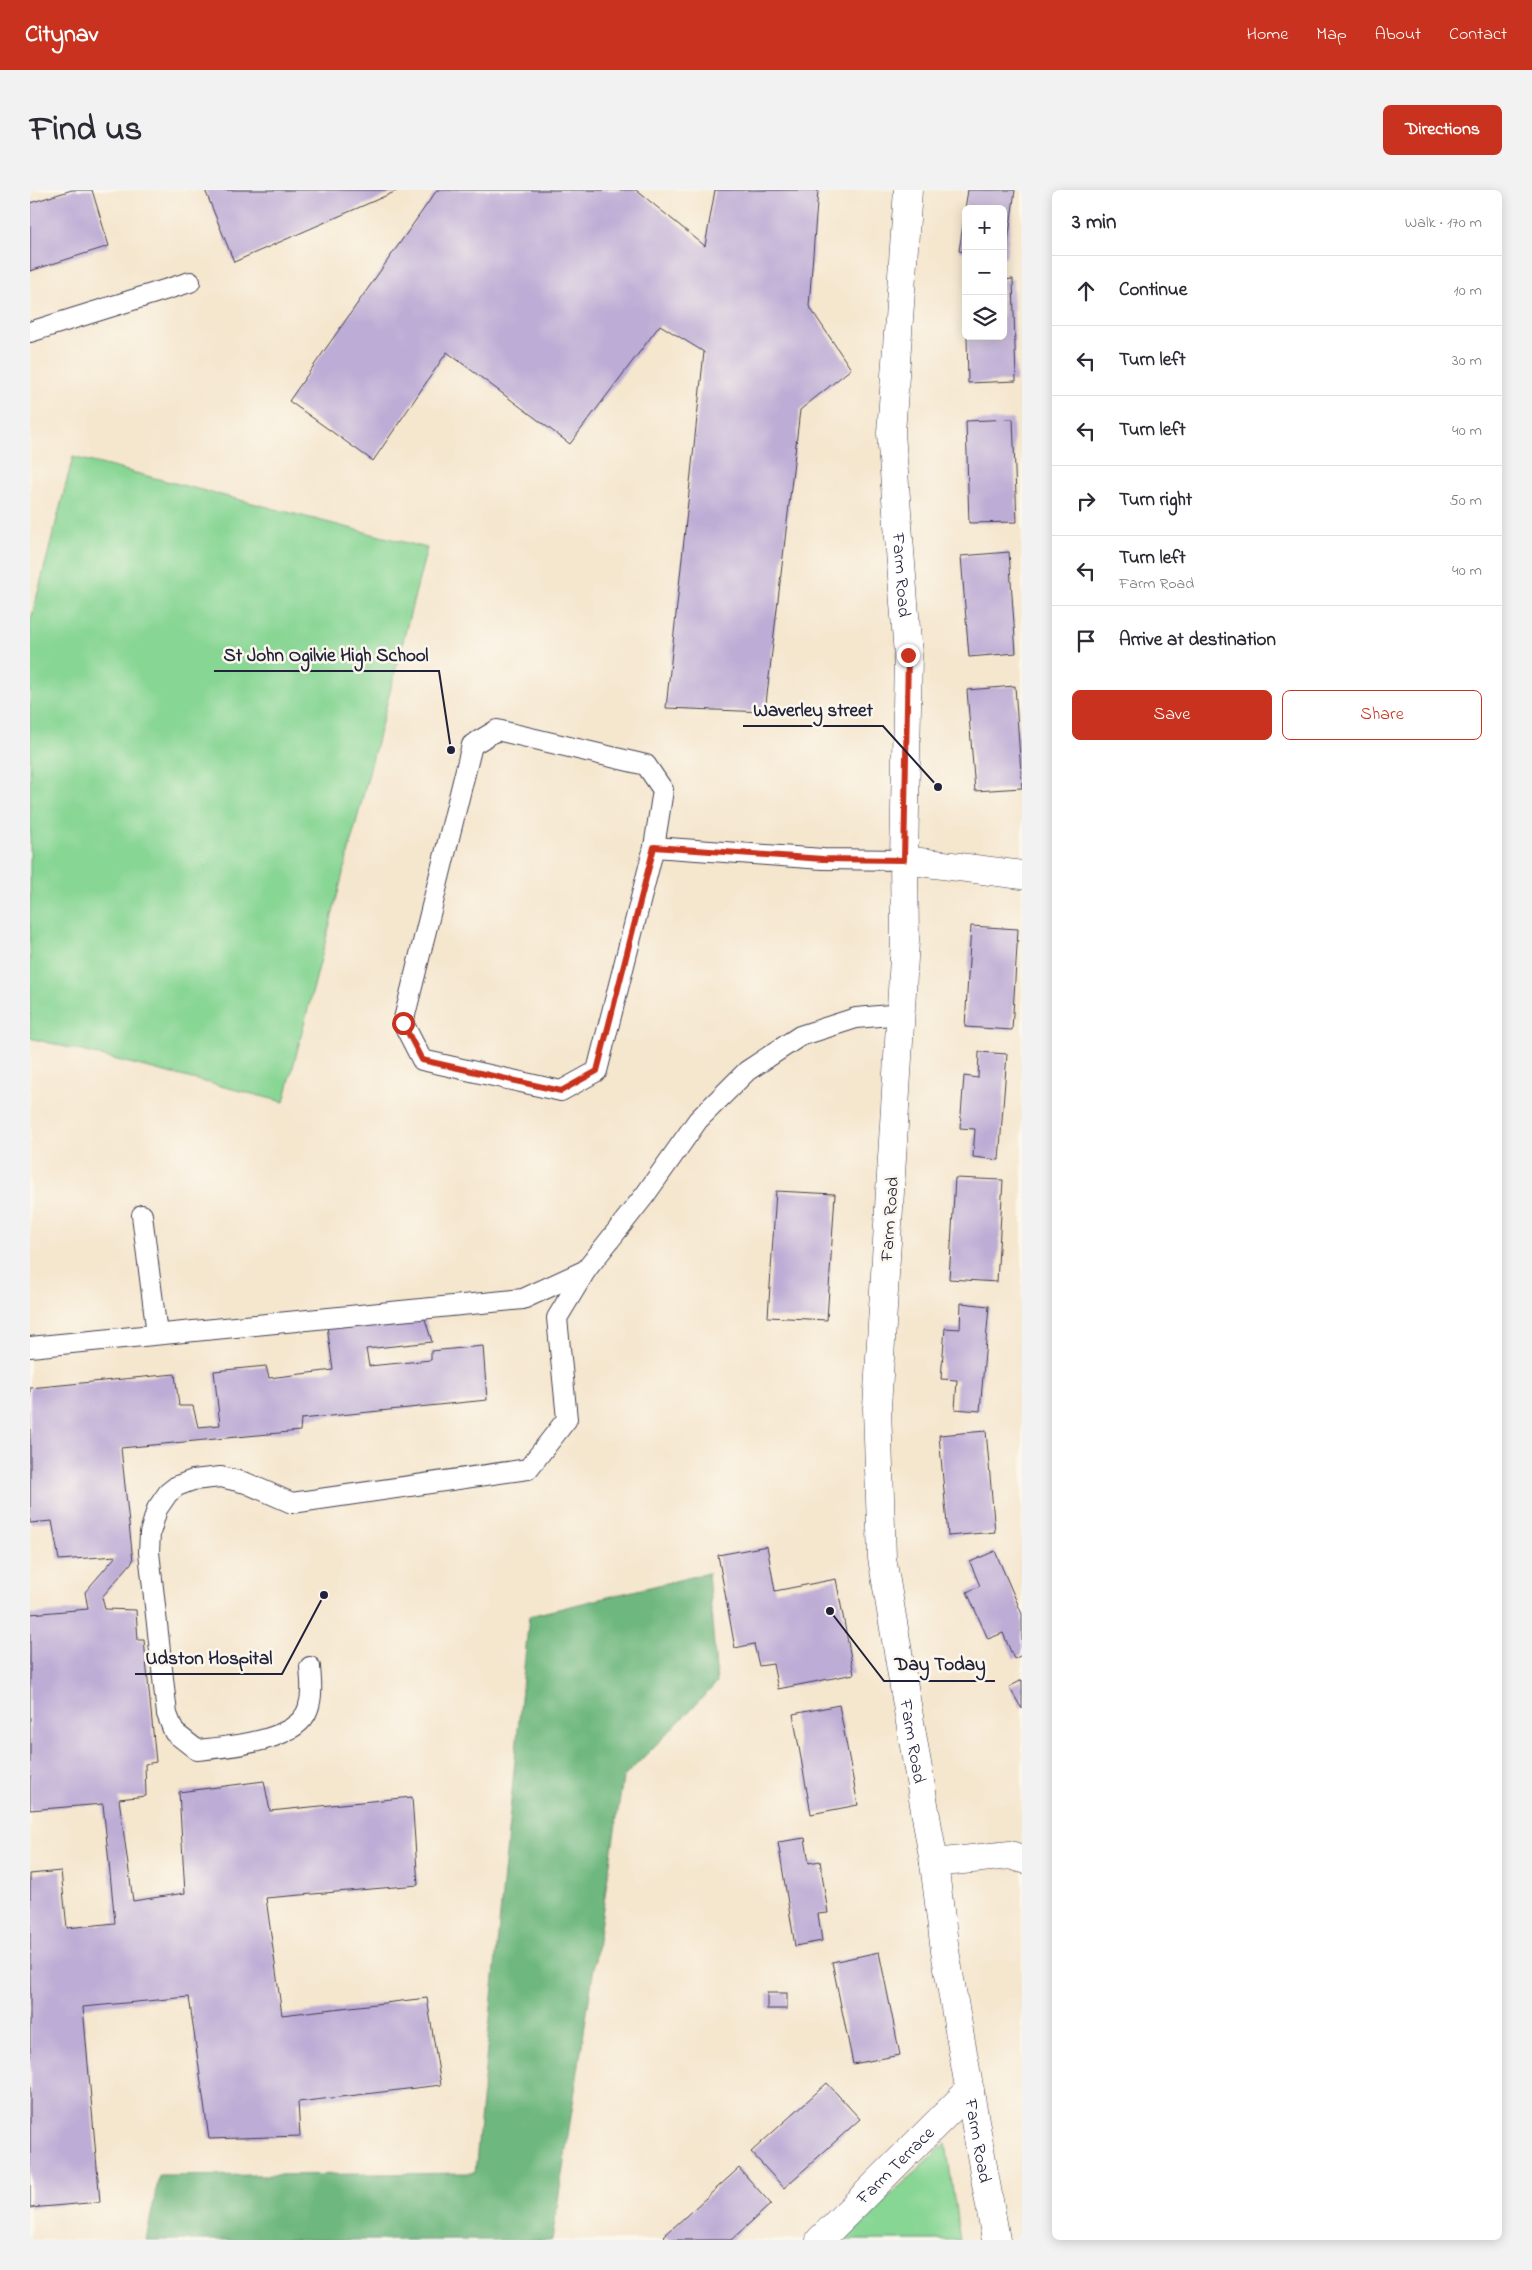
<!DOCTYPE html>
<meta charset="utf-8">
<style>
body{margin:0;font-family:"Indie Flower",sans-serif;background:#f2f2f3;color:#2b2b33}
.controls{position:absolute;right:15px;top:15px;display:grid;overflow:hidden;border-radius:8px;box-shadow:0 2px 12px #0003}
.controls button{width:45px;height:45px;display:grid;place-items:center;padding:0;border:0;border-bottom:1px solid #e1e1e2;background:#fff;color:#2b2b33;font:25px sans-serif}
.stop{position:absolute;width:15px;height:15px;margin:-11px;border:4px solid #c8321e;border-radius:50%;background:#fff}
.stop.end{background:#c8321e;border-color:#fff;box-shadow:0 1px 5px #0008}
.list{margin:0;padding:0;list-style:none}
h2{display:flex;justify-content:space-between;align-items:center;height:65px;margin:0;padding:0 20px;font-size:21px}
h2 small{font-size:16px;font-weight:400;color:#7c7c81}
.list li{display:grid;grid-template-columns:32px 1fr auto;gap:15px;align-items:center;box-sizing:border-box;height:70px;padding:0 20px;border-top:1px solid #e1e1e2}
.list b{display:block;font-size:19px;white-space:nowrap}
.list p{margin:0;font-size:16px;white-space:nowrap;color:#7c7c81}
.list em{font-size:16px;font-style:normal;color:#7c7c81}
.actions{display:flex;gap:10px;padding:15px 20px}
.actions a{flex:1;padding:11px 0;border:1px solid #c8321e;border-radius:8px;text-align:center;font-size:18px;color:#c8321e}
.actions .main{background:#c8321e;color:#fff}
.icon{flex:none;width:28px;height:28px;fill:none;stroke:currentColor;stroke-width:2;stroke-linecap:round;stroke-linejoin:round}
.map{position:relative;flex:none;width:992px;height:2050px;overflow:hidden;border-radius:8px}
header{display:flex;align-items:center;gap:30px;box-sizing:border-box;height:70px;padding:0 25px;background:#c8321e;color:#fff}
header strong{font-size:24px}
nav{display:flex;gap:28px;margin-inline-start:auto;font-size:18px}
.intro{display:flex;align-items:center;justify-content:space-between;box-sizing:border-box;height:120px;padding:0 30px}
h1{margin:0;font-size:35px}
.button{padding:12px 22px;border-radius:8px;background:#c8321e;color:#fff;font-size:18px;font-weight:700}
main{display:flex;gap:30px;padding:0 30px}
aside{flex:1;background:#fff;border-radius:8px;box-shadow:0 2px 12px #0003}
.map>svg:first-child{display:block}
.green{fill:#88d694;stroke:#557c68}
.forest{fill:#6eb77e;stroke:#486c5c}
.building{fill:#bdacd5}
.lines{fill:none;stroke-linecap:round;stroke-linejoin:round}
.lane-casing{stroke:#423f51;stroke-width:22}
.street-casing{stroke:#423f51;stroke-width:29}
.lane{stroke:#fff;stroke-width:20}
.street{stroke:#fff;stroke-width:28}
.route{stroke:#c8321e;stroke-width:6}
.labels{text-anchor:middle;stroke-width:5;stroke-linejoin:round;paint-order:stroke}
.street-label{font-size:18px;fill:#22223b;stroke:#fbf7ec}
.leader{fill:none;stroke:#22223b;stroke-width:2}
.callout-dot{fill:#22223b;stroke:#fbf7ec;stroke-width:2}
.callout-label{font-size:19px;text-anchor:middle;font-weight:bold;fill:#22223b;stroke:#fbf7ec;stroke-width:5;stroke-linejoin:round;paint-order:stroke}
</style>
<header>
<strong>Citynav</strong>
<nav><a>Home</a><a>Map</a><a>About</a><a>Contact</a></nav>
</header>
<div class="intro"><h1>Find us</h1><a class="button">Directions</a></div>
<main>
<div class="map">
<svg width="992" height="2050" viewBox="0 0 992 2050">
<rect width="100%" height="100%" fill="#fbf7ec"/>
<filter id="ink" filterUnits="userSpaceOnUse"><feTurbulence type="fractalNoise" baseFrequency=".02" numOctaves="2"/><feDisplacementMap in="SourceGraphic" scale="10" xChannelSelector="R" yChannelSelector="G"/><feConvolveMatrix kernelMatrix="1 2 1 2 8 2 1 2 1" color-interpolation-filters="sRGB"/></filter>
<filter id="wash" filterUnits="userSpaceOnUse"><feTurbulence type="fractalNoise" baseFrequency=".0096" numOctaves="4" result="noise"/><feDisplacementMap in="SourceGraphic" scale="20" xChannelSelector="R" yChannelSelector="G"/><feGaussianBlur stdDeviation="1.12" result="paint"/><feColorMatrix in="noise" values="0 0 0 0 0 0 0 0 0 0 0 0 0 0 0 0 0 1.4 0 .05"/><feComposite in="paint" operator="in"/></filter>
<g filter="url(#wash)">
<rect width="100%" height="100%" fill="#f5e6ce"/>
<g class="green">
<path d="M43,267L397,358L254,912L0,848V433Z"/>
<path d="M916,1953L930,2050H812Z"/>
</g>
<path class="forest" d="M678,1383L687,1493L593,1588L522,2050H116L129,1986L445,1983L499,1426Z"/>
<g id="blocks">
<g class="building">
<path d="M42,0H62L79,56L0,81V13Z"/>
<path d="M175,0H369L204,72Z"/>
<path d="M407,0H606L675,56L685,0H788L779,116L821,179L770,220L735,522L636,518L674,162L630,135L540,254L417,162L343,271L259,211Z"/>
<path d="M938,0H985L976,67H973V19H935Z"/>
<path d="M935,21H936V62L929,61Z"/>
<path d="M983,89L986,191L938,193L937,146H973V90Z"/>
<path d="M983,229L987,332L939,333L936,231Z"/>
<path d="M979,362L986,463L939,467L931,366Z"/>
<path d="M985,496L992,598L945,601L937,500Z"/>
<path d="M941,736L988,739L982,840L935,837Z"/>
<path d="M949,862L977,864L969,970L943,967L945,939L930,938L934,886L948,888Z"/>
<path d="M925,988L973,990L967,1092L919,1089Z"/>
<path d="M746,1001L805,1004L797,1130L738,1127Z"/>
<path d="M931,1113L959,1116L950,1221L925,1219L927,1190L911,1189L915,1138L930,1139Z"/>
<path d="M394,1126L402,1152L336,1159L339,1176L401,1170V1161L453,1156L457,1210L271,1229L270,1241L91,1258L103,1371L72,1407L75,1419L106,1420L108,1450H114L126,1572L115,1574L116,1606L89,1609L103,1711L155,1703L149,1602L234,1591L240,1621L382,1607L388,1695L236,1708L252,1825L397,1808L411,1895L268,1912L270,1946L179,1949L159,1807L53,1817L70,2012L0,2018V1684L31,1681L37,1738L85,1733L73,1614L0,1620V1424L58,1419L55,1402L86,1366L29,1370L22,1331L0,1333V1198L145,1184L149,1216H163L168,1237L190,1235L184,1181L236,1176L239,1188L303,1180L297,1136Z"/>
<path d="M956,1241L965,1342L918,1346L909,1245Z"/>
<path d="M737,1356L745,1401L806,1389L824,1484L748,1499L743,1474L729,1476L724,1454L705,1458L688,1365Z"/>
<path d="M965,1361L992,1424V1465L984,1469L973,1443L958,1449L937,1402L950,1396L940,1372Z"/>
<path d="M992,1490V1519L979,1497Z"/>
<path d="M809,1515L828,1615L781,1624L763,1524Z"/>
<path d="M775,1648L779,1673L790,1671L798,1723L788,1724L792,1751L765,1756L748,1652Z"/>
<path d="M849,1762L870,1865L823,1874L802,1772Z"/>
<rect x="737" y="1803" width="20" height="16"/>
<path d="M797,1893L830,1929L754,1998L721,1962Z"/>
<path d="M709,1978L741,2014L701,2050H638L634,2046Z"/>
</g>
</g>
</g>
<g filter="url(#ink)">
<use href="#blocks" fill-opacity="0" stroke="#423f51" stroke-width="1"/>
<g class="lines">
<g class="lane-casing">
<g id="lane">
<path d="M0,142L160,92"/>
<path d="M467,540L616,575L633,600L624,657L567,881L531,901L392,870L373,833L442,555Z"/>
<path d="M624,657L793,669L874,670"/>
<path d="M112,1025L127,1144"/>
<path d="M0,1157L493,1109L556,1080L615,1005L668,930L717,881L770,846L826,828L872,824"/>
<path d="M280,1477C281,1491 283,1505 278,1519C267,1552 196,1557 167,1560L144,1542L137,1524L119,1362L120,1343L127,1319L138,1303L147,1296L163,1290L191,1287L216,1293L262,1313L498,1279L537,1229L527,1128L556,1080"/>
</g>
</g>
<g class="street-casing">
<g id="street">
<path id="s1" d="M878,0L861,243L878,465L874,670L875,751L847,1218L852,1368L904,1673L915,1761L966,2050"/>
<path d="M874,670L992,685"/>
<path d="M904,1673L980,1665L992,1669"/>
<path id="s2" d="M790,2050L940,1900"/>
</g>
</g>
<use href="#lane" class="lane"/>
<use href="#street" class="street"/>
</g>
</g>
<g class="lines" filter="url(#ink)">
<path class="route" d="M373,833L392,870L531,901L567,881L624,657L793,669L874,670L878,465"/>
</g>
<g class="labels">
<g class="street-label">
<text dy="6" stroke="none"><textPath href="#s1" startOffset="386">Farm Road</textPath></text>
<text transform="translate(859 1029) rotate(-86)" y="6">Farm Road</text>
<text dy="6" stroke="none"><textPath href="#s1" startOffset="1556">Farm Road</textPath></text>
<text dy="6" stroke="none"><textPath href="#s1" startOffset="1961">Farm Road</textPath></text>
<text dy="6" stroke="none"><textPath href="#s2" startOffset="106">Farm Terrace</textPath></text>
</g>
</g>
<path class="leader" d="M421 560L409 481H184M908 597L853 536H713M294 1405L252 1484H105M800 1421L854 1491H965"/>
<g class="callout-dot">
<circle cx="421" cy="560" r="5"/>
<circle cx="908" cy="597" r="5"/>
<circle cx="294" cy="1405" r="5"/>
<circle cx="800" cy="1421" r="5"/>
</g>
<g class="callout-label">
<text x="296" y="471">St John Ogilvie High School</text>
<text x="783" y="526">Waverley street</text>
<text x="179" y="1474">Udston Hospital</text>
<text x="910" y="1480">Day Today</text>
</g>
</svg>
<div class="controls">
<button>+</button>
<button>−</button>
<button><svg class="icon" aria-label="layers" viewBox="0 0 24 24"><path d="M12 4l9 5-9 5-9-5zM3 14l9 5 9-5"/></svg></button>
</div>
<div class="stop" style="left:373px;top:833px"></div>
<div class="stop end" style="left:878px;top:465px"></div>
</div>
<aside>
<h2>3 min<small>Walk · 170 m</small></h2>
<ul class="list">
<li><svg class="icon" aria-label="ahead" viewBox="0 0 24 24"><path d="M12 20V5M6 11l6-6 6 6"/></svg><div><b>Continue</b></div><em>10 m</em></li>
<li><svg class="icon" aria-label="left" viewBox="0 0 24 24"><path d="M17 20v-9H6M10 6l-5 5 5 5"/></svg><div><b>Turn left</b></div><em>30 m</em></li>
<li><svg class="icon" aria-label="left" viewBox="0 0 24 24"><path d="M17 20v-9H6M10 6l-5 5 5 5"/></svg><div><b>Turn left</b></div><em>40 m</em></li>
<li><svg class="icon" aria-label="right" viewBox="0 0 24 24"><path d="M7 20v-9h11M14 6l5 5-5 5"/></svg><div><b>Turn right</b></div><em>50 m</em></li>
<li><svg class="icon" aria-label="left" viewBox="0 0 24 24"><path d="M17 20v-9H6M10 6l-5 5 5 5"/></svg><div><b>Turn left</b><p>Farm Road</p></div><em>40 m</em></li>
<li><svg class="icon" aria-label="arrive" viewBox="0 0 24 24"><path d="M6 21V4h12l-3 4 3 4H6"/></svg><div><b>Arrive at destination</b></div></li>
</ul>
<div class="actions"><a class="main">Save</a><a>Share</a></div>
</aside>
</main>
